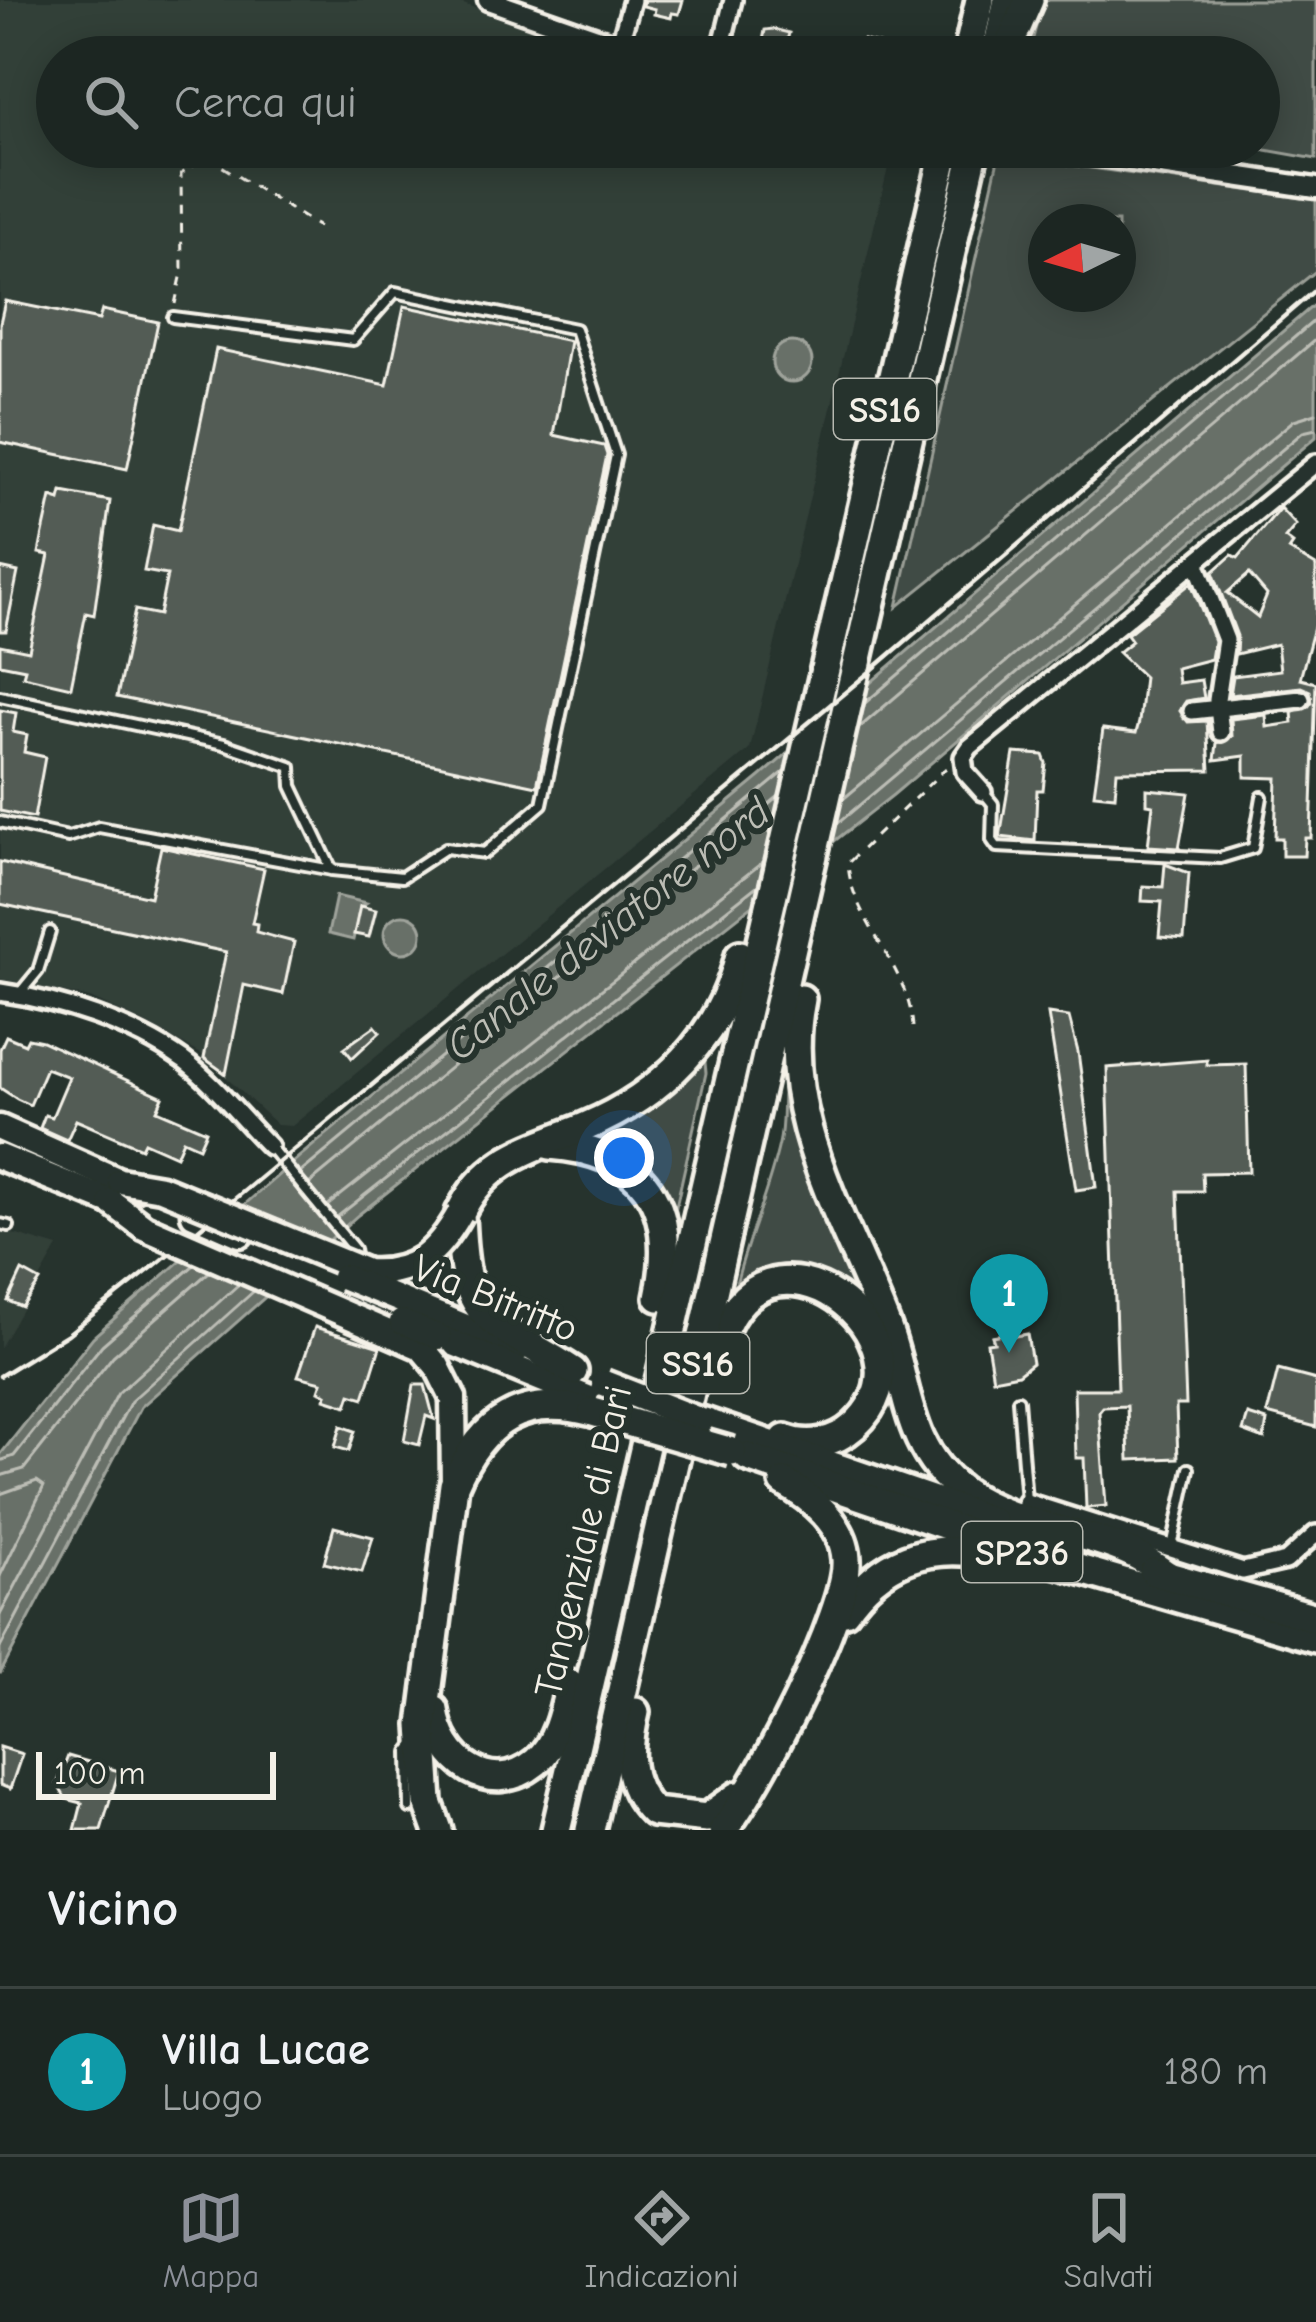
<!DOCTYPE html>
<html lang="it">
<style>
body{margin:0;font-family:"Comic Neue",sans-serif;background:#29322f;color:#f1f3f6}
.compass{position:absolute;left:1028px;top:204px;width:108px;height:108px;border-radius:50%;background:#1c2622;box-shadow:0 6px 30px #0003;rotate:265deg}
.scale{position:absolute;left:36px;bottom:30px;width:240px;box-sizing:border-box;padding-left:12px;border:6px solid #f4f1e8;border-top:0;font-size:33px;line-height:42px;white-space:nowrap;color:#f4f1e8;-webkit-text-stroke:9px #26332d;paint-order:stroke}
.you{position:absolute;left:624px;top:1158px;width:42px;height:42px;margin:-30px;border:9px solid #fff;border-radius:50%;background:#1a73e8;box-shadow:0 0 0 18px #1a73e833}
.badge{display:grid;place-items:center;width:78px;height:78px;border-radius:50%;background:#8c9099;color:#fff;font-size:39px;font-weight:700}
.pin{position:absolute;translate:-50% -99px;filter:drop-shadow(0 3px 6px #0008)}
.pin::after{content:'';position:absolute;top:63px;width:42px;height:36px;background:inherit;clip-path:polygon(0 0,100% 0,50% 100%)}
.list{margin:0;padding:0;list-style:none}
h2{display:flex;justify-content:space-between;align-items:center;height:156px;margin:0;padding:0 48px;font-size:51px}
h2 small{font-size:39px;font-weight:400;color:#a0a5a5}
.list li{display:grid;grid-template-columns:78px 1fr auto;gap:36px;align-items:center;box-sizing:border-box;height:168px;padding:0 48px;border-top:3px solid #3a4340}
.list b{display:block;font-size:45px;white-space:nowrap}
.list p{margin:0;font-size:39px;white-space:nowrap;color:#a0a5a5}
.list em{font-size:39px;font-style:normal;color:#a0a5a5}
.icon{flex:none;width:66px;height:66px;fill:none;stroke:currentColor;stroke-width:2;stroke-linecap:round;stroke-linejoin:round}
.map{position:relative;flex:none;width:1316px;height:1830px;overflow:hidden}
.search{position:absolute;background:#1c2622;box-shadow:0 6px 30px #0003;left:36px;right:36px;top:36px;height:132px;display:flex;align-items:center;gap:30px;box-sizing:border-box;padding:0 42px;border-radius:66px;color:#a0a5a5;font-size:45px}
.sheet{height:324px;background:#1c2622}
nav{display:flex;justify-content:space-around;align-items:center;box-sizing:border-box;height:168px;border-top:3px solid #3a4340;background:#1c2622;font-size:33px;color:#a0a5a5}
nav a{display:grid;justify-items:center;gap:6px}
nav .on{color:#8c9099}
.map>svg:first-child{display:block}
.built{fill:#333f39}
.green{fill:#414b45;stroke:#9a9e96;stroke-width:3;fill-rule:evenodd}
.water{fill:#676f68;stroke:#9fa39b;stroke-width:3}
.pier{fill:#26332d}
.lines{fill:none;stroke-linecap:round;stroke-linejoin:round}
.shore{stroke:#bcbdb5;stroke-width:3}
.building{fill:#525c55;stroke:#f4f1e8;stroke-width:3;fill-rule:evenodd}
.service-casing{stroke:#f4f1e8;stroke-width:16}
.minor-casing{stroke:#f4f1e8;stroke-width:24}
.tertiary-casing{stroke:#f4f1e8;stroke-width:27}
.primary-casing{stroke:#f4f1e8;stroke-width:33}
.trunk-casing{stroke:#f4f1e8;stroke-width:36}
.path{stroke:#f4f1e8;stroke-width:3;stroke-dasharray:9 9;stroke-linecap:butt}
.service{stroke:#26332d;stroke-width:8}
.minor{stroke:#26332d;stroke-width:15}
.tertiary{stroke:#26332d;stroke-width:18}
.primary{stroke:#26332d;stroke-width:24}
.trunk{stroke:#26332d;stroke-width:27}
.rail{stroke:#f4f1e8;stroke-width:4.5}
.primary-bridge-casing{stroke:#f4f1e8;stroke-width:33;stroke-linecap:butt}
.trunk-bridge-casing{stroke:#f4f1e8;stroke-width:36;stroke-linecap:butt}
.primary-bridge{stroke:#26332d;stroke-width:24}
.trunk-bridge{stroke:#26332d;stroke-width:27}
.labels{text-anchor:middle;stroke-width:12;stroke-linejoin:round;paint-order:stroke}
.shield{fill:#26332d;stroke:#b6b8b0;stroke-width:3}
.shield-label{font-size:36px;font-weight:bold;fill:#f4f1e8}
.street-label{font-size:39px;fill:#f4f1e8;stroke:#26332d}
.water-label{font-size:42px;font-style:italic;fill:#bcbdb5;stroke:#26332d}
</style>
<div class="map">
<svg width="1316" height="1830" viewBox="0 0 1316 1830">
<rect width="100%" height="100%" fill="#26332d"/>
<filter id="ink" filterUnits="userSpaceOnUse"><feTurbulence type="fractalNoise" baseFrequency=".00833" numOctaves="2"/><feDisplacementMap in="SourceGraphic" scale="24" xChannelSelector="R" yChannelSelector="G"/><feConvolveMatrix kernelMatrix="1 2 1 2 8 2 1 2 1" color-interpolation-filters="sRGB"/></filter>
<g filter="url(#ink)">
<g class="built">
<path d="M0,0H452L614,57H57V147H893L750,749L292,1126L277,1125L201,1054L144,1022L90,998L0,979Z"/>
<path d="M0,1230L58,1247L0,1348Z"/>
</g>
<g class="green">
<path d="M1043,0H1316V159L1249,147H1259V57H1028Z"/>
<path d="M999,155L1316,200V271L897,607ZM1118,222V294H1046V222Z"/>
<path d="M696,1061L705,1062L706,1073L673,1220L595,1134Z"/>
<path d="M786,1070L871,1313L751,1281L735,1288C747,1238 768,1194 779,1144C785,1120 780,1096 786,1070Z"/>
</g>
<g class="water">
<path d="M1316,303V437L893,795L358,1215L141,1407L0,1674V1455L93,1337L299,1157L760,777Z"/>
<circle cx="792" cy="362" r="20"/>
<path d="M336,896L366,903L360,907L353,940L328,934Z"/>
<circle cx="403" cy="934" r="19"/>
</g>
<path class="pier" d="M229,1211L327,1250L278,1294L181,1253Z"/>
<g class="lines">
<g class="shore">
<path d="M865,703L1316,319"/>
<path d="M859,728L1316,339"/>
<path d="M842,800L1294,420L1316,413"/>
<path d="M837,824L1303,432L1316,429"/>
<path d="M300,1173L784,772"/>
<path d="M309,1184L779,796"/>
<path d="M327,1206L763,862"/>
<path d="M337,1217L758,885"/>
<path d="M0,1461L14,1456L102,1345L194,1265"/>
<path d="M0,1476L24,1469L113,1356L209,1272"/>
<path d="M0,1494L37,1481L44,1486L0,1576"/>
<path d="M0,1615L118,1393L239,1284"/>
<path d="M0,1648L131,1401L254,1291"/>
</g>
</g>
<g class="building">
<path d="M644,0H683L679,14L672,13L671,18L654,14L655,9L643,6Z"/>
<path d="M773,29L789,33L784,53L760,57L765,30Z"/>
<path d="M863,40L879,44L876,57H853Z"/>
<path d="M5,301L99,320L102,310L158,322L127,469L0,442V323Z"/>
<path d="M404,306L570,341L554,435L604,446L607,455L537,786L117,697L135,610L159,615L167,575L144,571L153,525L178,531L216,349L387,385Z"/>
<path d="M62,492L110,501L94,615L86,613L71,687L23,676L25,669L0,664V645L29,651L49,555L39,553L42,538L51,497L60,500Z"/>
<path d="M1280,508L1296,525L1285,538L1293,544L1289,550L1316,566V620L1300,679L1316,683L1311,838H1305L1304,856H1282V838H1275L1277,778L1245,777V756L1215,760L1217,743L1232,736L1231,719L1266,715L1267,727L1293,723L1292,712L1312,703L1310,691L1301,687L1230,695L1233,676L1280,670L1277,644L1236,654L1237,636L1213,572L1232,555L1238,558ZM1249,574L1267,595L1258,617L1227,593Z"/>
<path d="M0,568L18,572L6,631H0Z"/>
<path d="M1191,583L1214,641L1211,659L1176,668L1178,683L1201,680L1204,698L1186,701L1180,711L1188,722L1207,721L1210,770L1117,771L1115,796L1094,794L1103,729L1136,733L1139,722L1144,677L1118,652L1132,641L1127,634Z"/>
<path d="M0,710L16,713L13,732L27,735L24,752L45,757L34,818L0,811Z"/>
<path d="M1014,753L1043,755L1046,763L1043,790H1037L1035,841L1000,837Z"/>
<path d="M1147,789L1189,793L1179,848L1148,846L1153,805L1147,804Z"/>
<path d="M161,847L264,869L252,923L257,924L256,932L294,942L283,994L244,985L226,1074L204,1058L226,952L0,904V862L150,897Z"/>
<path d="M1165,864L1189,873L1184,939L1159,937L1162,902L1142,901L1143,886L1163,887Z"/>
<path d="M360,906L376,910L369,937L354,934Z"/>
<path d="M1048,1014L1069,1017L1078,1052L1096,1187L1076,1190Z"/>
<path d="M375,1026L380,1032L352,1058L344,1048Z"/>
<path d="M6,1036L25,1044L28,1038L42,1041L163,1097L157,1110L206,1131L199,1147L183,1140L176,1156L144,1142L141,1148L76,1120L67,1140L40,1128L45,1115L52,1117L69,1077L46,1068L30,1105L17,1099L0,1088V1049Z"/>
<path d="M1207,1060V1065L1246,1064L1249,1172L1202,1173L1203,1191H1178L1186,1405H1176L1178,1458L1129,1460L1127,1406L1103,1407L1099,1412L1106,1506L1086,1508L1084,1458H1076L1074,1389H1118L1107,1068Z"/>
<path d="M22,1271L40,1281L22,1307L8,1301Z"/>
<path d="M315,1327L380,1347L364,1398L351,1394L347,1406L325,1399L327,1394L319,1391L322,1382L298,1376Z"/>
<path d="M1014,1332L1015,1336L1027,1334L1032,1363L1018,1374L993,1379L987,1343L994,1342L992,1336Z"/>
<path d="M1278,1370L1316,1380V1427L1267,1414Z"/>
<path d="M414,1385H425L434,1419L426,1416L419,1445L404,1441Z"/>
<path d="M1248,1415L1267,1421L1264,1439L1243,1431Z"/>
<path d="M341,1426L355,1431L349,1451L335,1447Z"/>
<path d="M334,1527L373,1537L362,1572L324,1563Z"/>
<path d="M0,1747L22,1754L10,1789L0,1785Z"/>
<path d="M68,1756L119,1771L101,1830H75L82,1803L66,1799L57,1784Z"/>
</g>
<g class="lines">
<g class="service-casing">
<g id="service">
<path d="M0,696L224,744L291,767L292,786L332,870"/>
<path d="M984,793L993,804L992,840L997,847L1220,858L1253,848L1262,797"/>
<path d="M0,822L68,837L99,827L332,870L402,877L446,848L485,853L542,804L616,455L575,329L395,292L353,340L173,317"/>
<path d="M19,994L38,971L50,932"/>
<path d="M270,1147L354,1249L356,1263"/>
<path d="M0,1224L9,1226"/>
<path d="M1018,1400L1026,1501"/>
<path d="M1172,1547L1189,1469"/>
<path d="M410,1808L409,1752L417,1742"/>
</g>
</g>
<g class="minor-casing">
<g id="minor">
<path d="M619,46L632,0"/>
<path d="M719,57L733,0"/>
<path d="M1196,562L1226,640L1217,700L1221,732"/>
<path d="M1192,711L1301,699"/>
<path d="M983,792L965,772L963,757L970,747L1316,463"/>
<path d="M0,992C62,1001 132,1024 183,1060C214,1083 241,1118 269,1146"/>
<path d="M1026,1502L1243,1571L1286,1561L1316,1534"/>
</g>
</g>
<g class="tertiary-casing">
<g id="tertiary">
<path d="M488,0L651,57"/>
<path d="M1039,147L1316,188"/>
</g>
</g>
<g class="primary-casing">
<g id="primary">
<path d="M0,1128L135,1188"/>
<path d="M0,1157L111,1202"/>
<path d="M194,1214L240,1234"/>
<path d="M442,1317L518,1349"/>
<path d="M439,1337L595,1401"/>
<path d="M453,1398L454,1485"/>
</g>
</g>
<g class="trunk-casing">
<g id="trunk">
<path d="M996,53L1008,0"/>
<path d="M967,57L980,0"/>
<path d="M1004,57L1029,0"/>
<path d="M801,999C777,1117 847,1222 887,1328C909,1387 905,1448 961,1490C1010,1526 1078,1528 1132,1553C1145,1559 1158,1569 1170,1577"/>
<path d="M550,1145C645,1152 679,1205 659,1297"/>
<path d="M717,1350C758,1194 949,1340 854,1426C835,1443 808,1448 785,1439"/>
<path d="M573,1371C484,1314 464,1328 460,1213C486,1158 534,1148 585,1127C661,1095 721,1037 740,955"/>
<path d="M701,1421L992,1521"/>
<path d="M748,1457L1051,1561L1316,1638"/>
<path d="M1154,1572L1316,1618"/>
<path d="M845,1611C881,1560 926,1543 987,1554"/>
<path d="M434,1710C440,1761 491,1799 536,1762C558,1743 564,1711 570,1684"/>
<path d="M635,1712C626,1750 625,1784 653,1812L707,1818L738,1796"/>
<path d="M438,1830L428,1802L423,1725L454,1485C481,1421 523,1393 593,1412"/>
<path d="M556,1830L946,147"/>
<path d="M590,1830L975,147"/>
<path d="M723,1830C757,1789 850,1610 846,1559C844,1524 812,1498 784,1482"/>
</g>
</g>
<g class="path">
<path d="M175,304L182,273L181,174L207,157L319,227"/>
<path d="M913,1027C908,963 851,921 848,863L946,768"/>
</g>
<use href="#service" class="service"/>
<use href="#minor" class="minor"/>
<use href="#tertiary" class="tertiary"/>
<use href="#primary" class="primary"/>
<use href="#trunk" class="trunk"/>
<path class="rail" d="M0,1376L68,1334L154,1266L866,675L1316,289"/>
<g class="primary-bridge-casing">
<g id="primary-bridge">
<path d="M120,1181L161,1188L367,1272C414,1275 438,1252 460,1213"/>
<path d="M111,1202L144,1227L421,1347L437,1366L453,1398"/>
<path d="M344,1277L442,1317"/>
<path d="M402,1322L439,1337"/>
<path d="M604,1383L701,1421"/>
</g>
</g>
<g class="trunk-bridge-casing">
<path id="trunk-bridge" d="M593,1412L732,1452"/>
</g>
<use href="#primary-bridge" class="primary-bridge"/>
<use href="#trunk-bridge" class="trunk-bridge"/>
</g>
</g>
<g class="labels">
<g class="shield">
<rect x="834" y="379" width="102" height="60" rx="9"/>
<rect x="647" y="1333" width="102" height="60" rx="9"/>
<rect x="962" y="1522" width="120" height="60" rx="9"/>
</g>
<g class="shield-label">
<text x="885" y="422">SS16</text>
<text x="698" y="1376">SS16</text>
<text x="1022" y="1565">SP236</text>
</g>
<g class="street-label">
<text transform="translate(496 1297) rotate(22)" y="14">Via Bitritto</text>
<text transform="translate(582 1541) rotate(-77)" y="14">Tangenziale di Bari</text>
</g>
<g class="water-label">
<text transform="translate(607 928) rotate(-38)" y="15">Canale deviatore nord</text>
</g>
</g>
</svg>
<svg class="compass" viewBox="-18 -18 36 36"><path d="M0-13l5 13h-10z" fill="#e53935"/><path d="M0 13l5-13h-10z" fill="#a0a5a5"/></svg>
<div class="scale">100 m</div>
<div class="you"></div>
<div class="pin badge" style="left:1009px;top:1353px;background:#0f9aa8">1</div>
<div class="search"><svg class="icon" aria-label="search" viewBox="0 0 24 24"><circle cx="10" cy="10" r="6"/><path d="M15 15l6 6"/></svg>Cerca qui</div>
</div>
<section class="sheet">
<h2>Vicino<small></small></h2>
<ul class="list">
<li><span class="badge" style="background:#0f9aa8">1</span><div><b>Villa Lucae</b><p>Luogo</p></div><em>180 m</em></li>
</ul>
</section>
<nav>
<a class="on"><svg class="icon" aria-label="map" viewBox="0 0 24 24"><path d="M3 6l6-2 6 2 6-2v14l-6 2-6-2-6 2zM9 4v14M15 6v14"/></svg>Mappa</a>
<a><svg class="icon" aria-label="directions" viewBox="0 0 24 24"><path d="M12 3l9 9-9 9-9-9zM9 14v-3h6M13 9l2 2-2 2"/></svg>Indicazioni</a>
<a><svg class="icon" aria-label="saved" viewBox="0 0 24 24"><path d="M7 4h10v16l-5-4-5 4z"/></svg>Salvati</a>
</nav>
